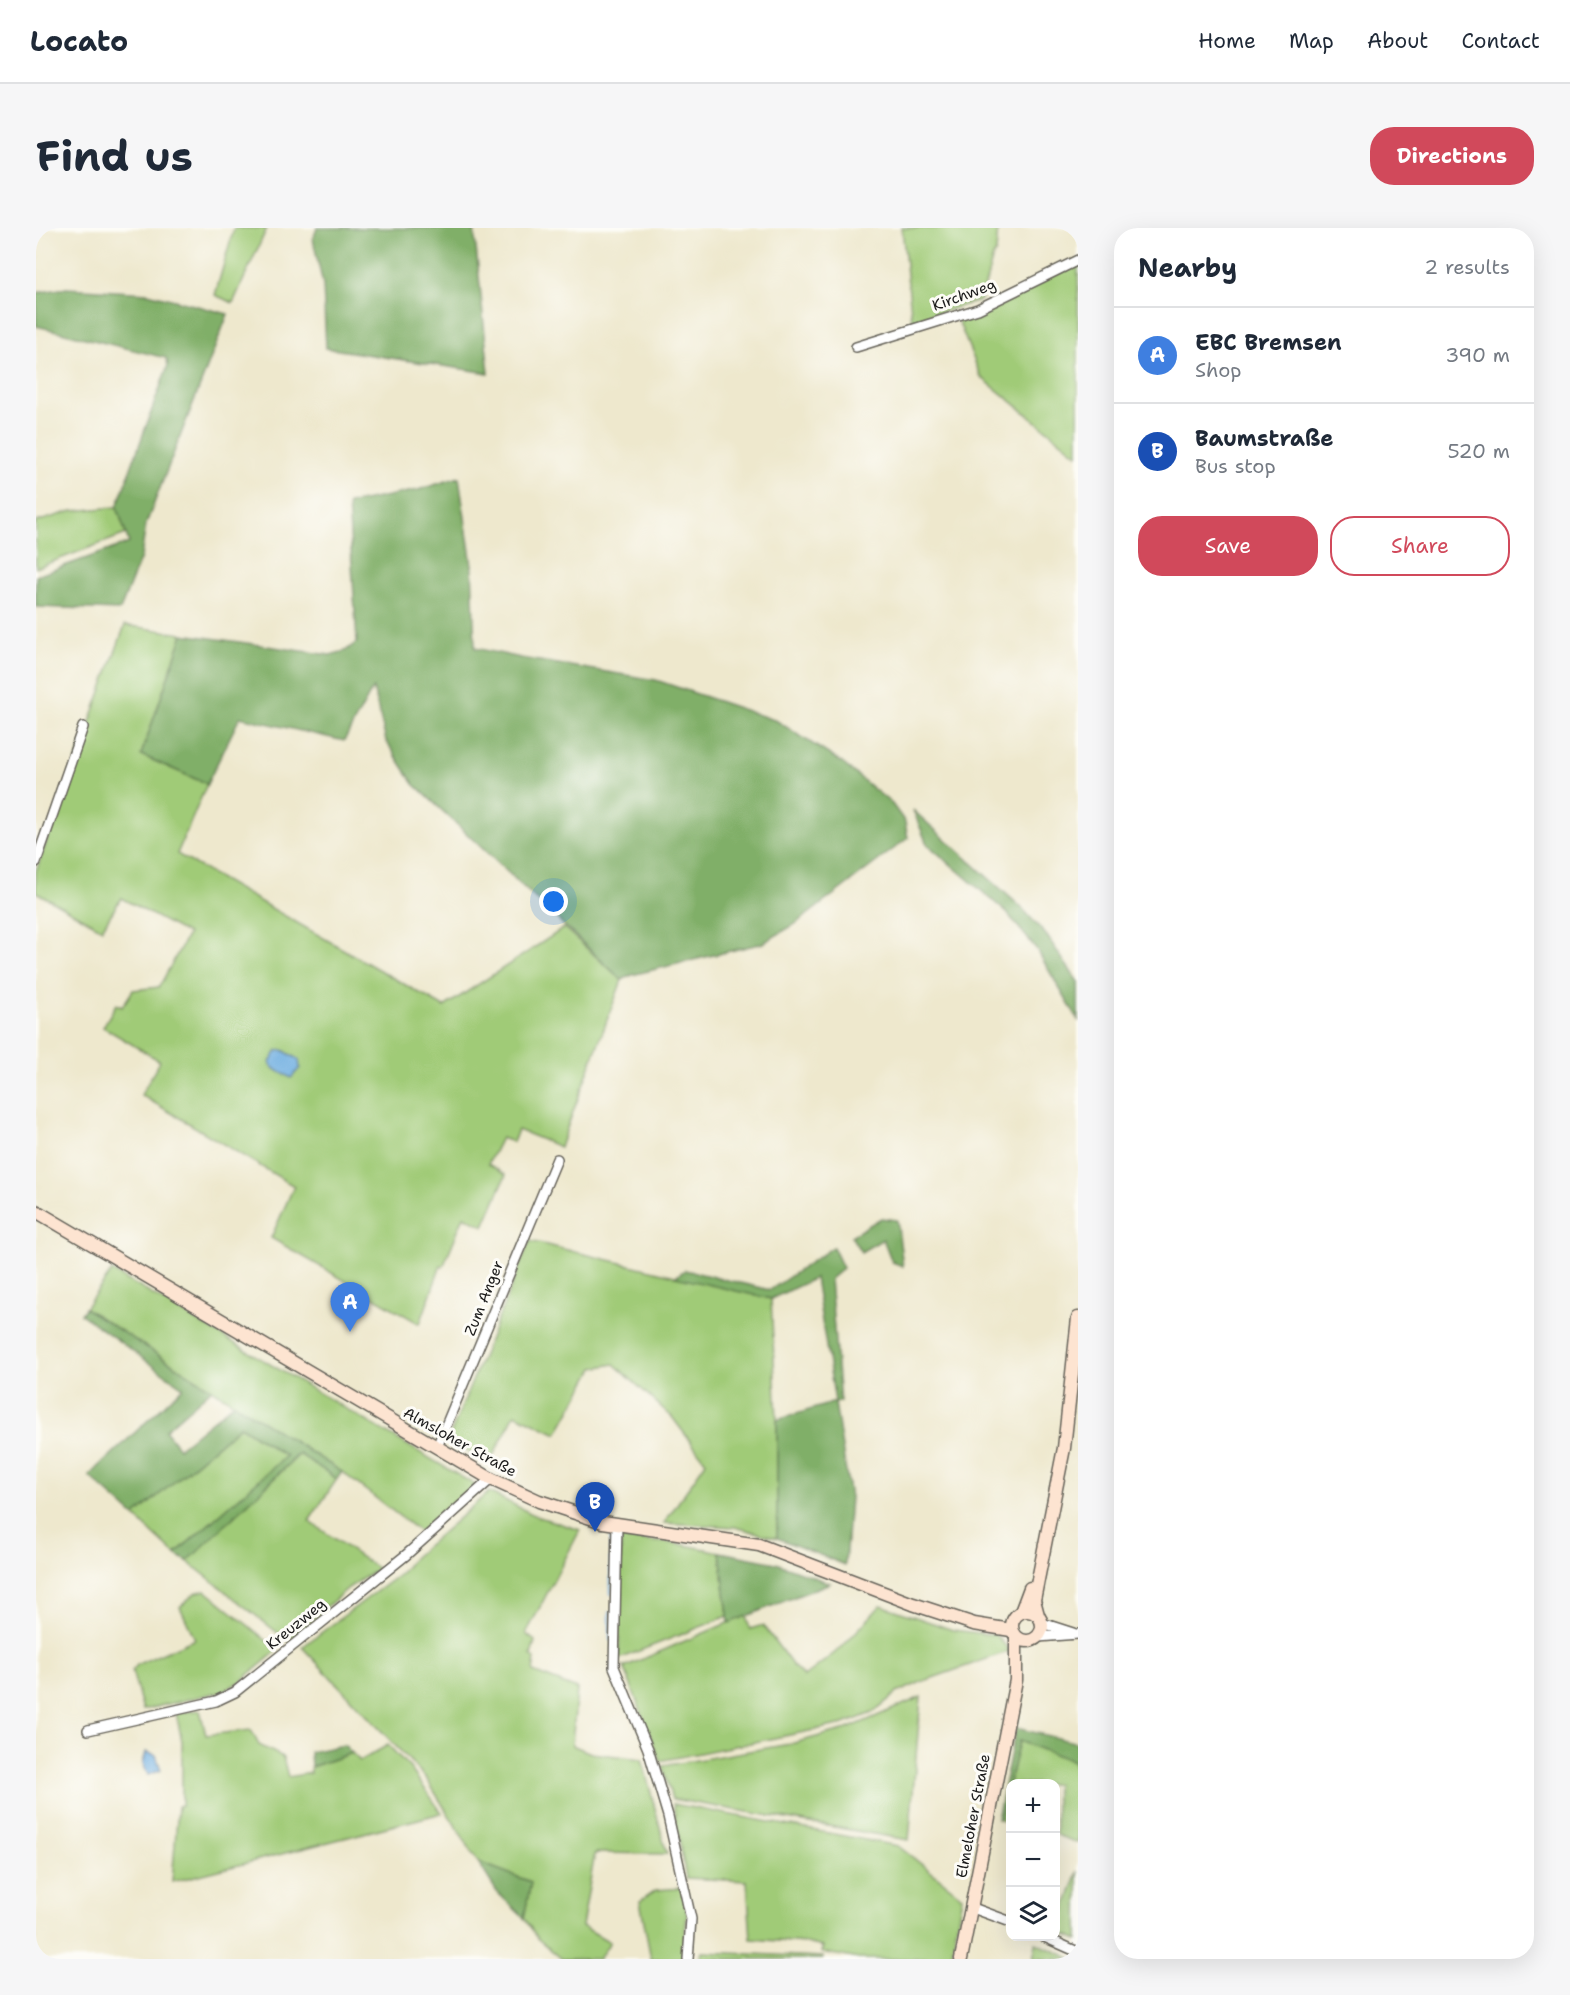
<!DOCTYPE html>
<meta charset="utf-8">
<style>
body{margin:0;font-family:"Shantell Sans",sans-serif;background:#f6f6f7;color:#1f2937}
.controls{position:absolute;right:18px;bottom:18px;display:grid;overflow:hidden;border-radius:12px;box-shadow:0 6px 24px #0002}
.controls button{width:54px;height:54px;display:grid;place-items:center;padding:0;border:0;border-bottom:2px solid #e0e1e3;background:#fff;color:#1f2937;font:30px sans-serif}
.you{position:absolute;left:518px;top:674px;width:21px;height:21px;margin:-15px;border:4px solid #fff;border-radius:50%;background:#1a73e8;box-shadow:0 0 0 9px #1a73e833}
.badge{display:grid;place-items:center;width:39px;height:39px;border-radius:50%;background:#d1495b;color:#fff;font-size:20px;font-weight:700}
.pin{position:absolute;translate:-50% -50px;filter:drop-shadow(0 2px 3px #0008)}
.pin::after{content:'';position:absolute;top:32px;width:21px;height:18px;background:inherit;clip-path:polygon(0 0,100% 0,50% 100%)}
.list{margin:0;padding:0;list-style:none}
h2{display:flex;justify-content:space-between;align-items:center;height:78px;margin:0;padding:0 24px;font-size:26px}
h2 small{font-size:20px;font-weight:400;color:#747a83}
.list li{display:grid;grid-template-columns:39px 1fr auto;gap:18px;align-items:center;box-sizing:border-box;height:96px;padding:0 24px;border-top:2px solid #e0e1e3}
.list b{display:block;font-size:22px;white-space:nowrap}
.list p{margin:0;font-size:20px;white-space:nowrap;color:#747a83}
.list em{font-size:20px;font-style:normal;color:#747a83}
.actions{display:flex;gap:12px;padding:18px 24px}
.actions a{flex:1;padding:14px 0;border:2px solid #d1495b;border-radius:24px;text-align:center;font-size:21px;color:#d1495b}
.actions .main{background:#d1495b;color:#fff}
.icon{flex:none;width:33px;height:33px;fill:none;stroke:currentColor;stroke-width:2;stroke-linecap:round;stroke-linejoin:round}
.map{position:relative;flex:none;width:1042px;height:1731px;overflow:hidden;border-radius:24px}
header{display:flex;align-items:center;gap:36px;box-sizing:border-box;height:84px;padding:0 30px;background:#fff;border-bottom:2px solid #e0e1e3}
header strong{font-size:28px}
nav{display:flex;gap:33px;margin-inline-start:auto;font-size:21px}
.intro{display:flex;align-items:center;justify-content:space-between;box-sizing:border-box;height:144px;padding:0 36px}
h1{margin:0;font-size:42px}
.button{padding:15px 27px;border-radius:24px;background:#d1495b;color:#fff;font-size:21px;font-weight:700}
main{display:flex;gap:36px;padding:0 36px}
aside{flex:1;background:#fff;border-radius:24px;box-shadow:0 6px 24px #0002}
.map>svg:first-child{display:block}
.green{fill:#a0cb77;stroke:#5e744a;stroke-width:1.5}
.forest{fill:#80af68;stroke:#4e6642;stroke-width:1.5}
.water{fill:#6eaee1;stroke:#45657e;stroke-width:1.5}
.lines{fill:none;stroke-linecap:round;stroke-linejoin:round}
.stream{stroke:#6eaee1;stroke-width:2}
.street-casing{stroke:#66635a;stroke-width:12}
.secondary-casing{stroke:#66635a;stroke-width:15}
.street{stroke:#fff;stroke-width:9}
.secondary{stroke:#fde4d1;stroke-width:12}
.labels{text-anchor:middle;stroke-width:6;stroke-linejoin:round;paint-order:stroke}
.street-label{font-size:15px;fill:#1c1c1c;stroke:#fdfcf7}
</style>
<header>
<strong>Locato</strong>
<nav><a>Home</a><a>Map</a><a>About</a><a>Contact</a></nav>
</header>
<div class="intro"><h1>Find us</h1><a class="button">Directions</a></div>
<main>
<div class="map">
<svg width="1042" height="1731" viewBox="0 0 1042 1731">
<rect width="100%" height="100%" fill="#fdfcf7"/>
<filter id="ink" filterUnits="userSpaceOnUse"><feTurbulence type="fractalNoise" baseFrequency=".0167" numOctaves="2"/><feDisplacementMap in="SourceGraphic" scale="12" xChannelSelector="R" yChannelSelector="G"/><feConvolveMatrix kernelMatrix="1 2 1 2 8 2 1 2 1" color-interpolation-filters="sRGB"/></filter>
<filter id="wash" filterUnits="userSpaceOnUse"><feTurbulence type="fractalNoise" baseFrequency=".008" numOctaves="4" result="noise"/><feDisplacementMap in="SourceGraphic" scale="24" xChannelSelector="R" yChannelSelector="G"/><feGaussianBlur stdDeviation="1.35" result="paint"/><feColorMatrix in="noise" values="0 0 0 0 0 0 0 0 0 0 0 0 0 0 0 0 0 1.4 0 .05"/><feComposite in="paint" operator="in"/></filter>
<g filter="url(#wash)">
<rect width="100%" height="100%" fill="#eee8cd"/>
<g class="green">
<path d="M198,0H231L197,75L179,67Z"/>
<path d="M866,0H962L960,24L957,28L945,72L876,93Z"/>
<path d="M1042,36V227L945,149L921,90Z"/>
<path d="M81,279L90,306L0,340V294L36,283Z"/>
<path d="M89,397L147,406L105,527L171,556L141,626L408,779L528,700L586,752L524,919L482,902L477,914L465,910L452,936L470,947L448,998L428,988L407,1039L405,1037L384,1096L235,1010L258,958L105,867L124,833L67,799L80,776L86,779L97,762L123,759L152,706L85,670L66,701L0,664V643Z"/>
<path d="M494,1013L735,1071L741,1192V1310L699,1299L628,1295L670,1234L636,1189L578,1136L558,1140L521,1206L479,1186L453,1236L412,1212Z"/>
<path d="M76,1043L441,1258L384,1304L306,1244L49,1080Z"/>
<path d="M204,1198L250,1229L139,1326L98,1288Z"/>
<path d="M264,1226L301,1251L273,1293L342,1341L312,1360L252,1413L151,1333Z"/>
<path d="M453,1264L500,1288L544,1302L490,1406L499,1413L495,1428L499,1431L497,1444L541,1461L536,1517L555,1525L606,1531L631,1626L559,1625L546,1698L574,1714L563,1731H526L503,1712L488,1690L495,1654L442,1634L390,1550L266,1419L365,1345L378,1329Z"/>
<path d="M585,1311L638,1315L684,1324L692,1388L583,1431Z"/>
<path d="M169,1362L242,1422L204,1454L187,1463L107,1482L96,1443L102,1436L159,1411L144,1379L159,1365Z"/>
<path d="M845,1377L917,1402L960,1407L974,1423L885,1454L861,1465L836,1485L808,1496L624,1533L588,1439L710,1387L714,1401L727,1397L757,1438L768,1449L806,1419Z"/>
<path d="M885,1469L873,1612L636,1571L626,1538L754,1516L811,1501Z"/>
<path d="M164,1482L170,1507L215,1502L223,1517L247,1529L252,1549L275,1545V1539L316,1525L324,1533L352,1517L374,1540L406,1585L136,1654L142,1578L146,1577V1513L140,1485Z"/>
<path d="M983,1513L1037,1533L1042,1546V1615L1020,1607V1556H975L974,1595L964,1592Z"/>
<path d="M637,1576L862,1618L926,1668L915,1731H823L785,1724L787,1719L770,1715L715,1711L711,1653L650,1650Z"/>
<path d="M1042,1643V1712L1022,1703Z"/>
<path d="M646,1660L651,1687L646,1731H615L604,1673L620,1662Z"/>
<path d="M1000,1715L1037,1731H997Z"/>
<path d="M666,1724L787,1729V1731H664Z"/>
</g>
<g class="forest">
<path d="M281,0H438L453,145L290,120L287,57L277,11Z"/>
<path d="M30,60L112,65L192,86L110,296L105,329L84,382L0,379V348L93,315L81,279L132,137L130,130L0,98V65Z"/>
<path d="M423,249L436,337L439,420L485,430L620,452L741,493L805,534L856,576L869,594L872,610L758,697L727,715L596,747L586,752L378,556L350,513L337,460L308,513L204,489L171,556L105,527L147,406L294,427L309,423L321,414L312,276L382,262Z"/>
<path d="M877,582L986,680L1011,708L1042,754V792L1001,722L971,685L891,616Z"/>
<path d="M845,990L861,992L867,1038L856,1034L847,1011L825,1024L815,1008Z"/>
<path d="M797,1019L807,1040L794,1051L804,1174L799,1175L814,1269L809,1337L741,1310V1192L799,1174L779,1050L735,1071L639,1049L649,1042L734,1062Z"/>
<path d="M49,1080L176,1161L129,1202L143,1220L198,1175L306,1244L301,1251L263,1226L154,1331L151,1333L139,1326L250,1228L204,1198L98,1288L53,1248L147,1159L45,1086Z"/>
<path d="M684,1324L740,1335L794,1355L693,1395Z"/>
<path d="M980,1500L1042,1515V1546L1037,1533L983,1513L964,1592L961,1591Z"/>
<path d="M308,1517L316,1525L275,1539L274,1524Z"/>
<path d="M442,1634L495,1654L488,1690L461,1664Z"/>
</g>
<g class="water">
<path d="M247,822L263,832L264,840L255,850L237,840L234,834L241,823Z"/>
<path d="M110,1524L120,1527L125,1542L112,1547L107,1535Z"/>
</g>
<g class="lines">
<g class="stream">
<path d="M574,1311L575,1366"/>
<path d="M574,1412V1384"/>
</g>
</g>
</g>
<g filter="url(#ink)">
<g class="lines">
<g class="street-casing">
<g id="street">
<path d="M820,119L942,81L1042,32"/>
<path d="M0,634L47,499"/>
<path d="M401,1219L521,931"/>
<path d="M581,1297L578,1439L612,1521L632,1588L655,1691L652,1731"/>
<path d="M1006,1395L1037,1405"/>
<path d="M1002,1409L1042,1406"/>
<path d="M52,1502L180,1473L199,1464L370,1327L455,1251"/>
<path d="M934,1679L975,1694"/>
<path d="M1006,1708L1042,1724"/>
</g>
</g>
<g class="secondary-casing">
<g id="secondary">
<path d="M0,983L455,1251L503,1273L567,1294L723,1317L877,1376L938,1396L975,1402"/>
<circle cx="991" cy="1398" r="15"/>
<path d="M985,1384L994,1360"/>
<path d="M1002,1387L998,1372L1028,1220L1042,1090"/>
<path d="M925,1731L980,1452V1410"/>
</g>
</g>
<use href="#street" class="street"/>
<use href="#secondary" class="secondary"/>
</g>
</g>
<g class="labels">
<g class="street-label">
<text transform="translate(928 67) rotate(-20)" y="5">Kirchweg</text>
<text transform="translate(448 1070) rotate(-68)" y="5">Zum Anger</text>
<text transform="translate(424 1214) rotate(29)" y="5">Almsloher Straße</text>
<text transform="translate(260 1396) rotate(-39)" y="5">Kreuzweg</text>
<text transform="translate(937 1588) rotate(-79)" y="5">Elmeloher Straße</text>
</g>
</g>
</svg>
<div class="controls">
<button>+</button>
<button>−</button>
<button><svg class="icon" aria-label="layers" viewBox="0 0 24 24"><path d="M12 4l9 5-9 5-9-5zM3 14l9 5 9-5"/></svg></button>
</div>
<div class="you"></div>
<div class="pin badge" style="left:314px;top:1104px;background:#3f7fe0">A</div>
<div class="pin badge" style="left:559px;top:1304px;background:#1a4fb4">B</div>
</div>
<aside>
<h2>Nearby<small>2 results</small></h2>
<ul class="list">
<li><span class="badge" style="background:#3f7fe0">A</span><div><b>EBC Bremsen</b><p>Shop</p></div><em>390 m</em></li>
<li><span class="badge" style="background:#1a4fb4">B</span><div><b>Baumstraße</b><p>Bus stop</p></div><em>520 m</em></li>
</ul>
<div class="actions"><a class="main">Save</a><a>Share</a></div>
</aside>
</main>
